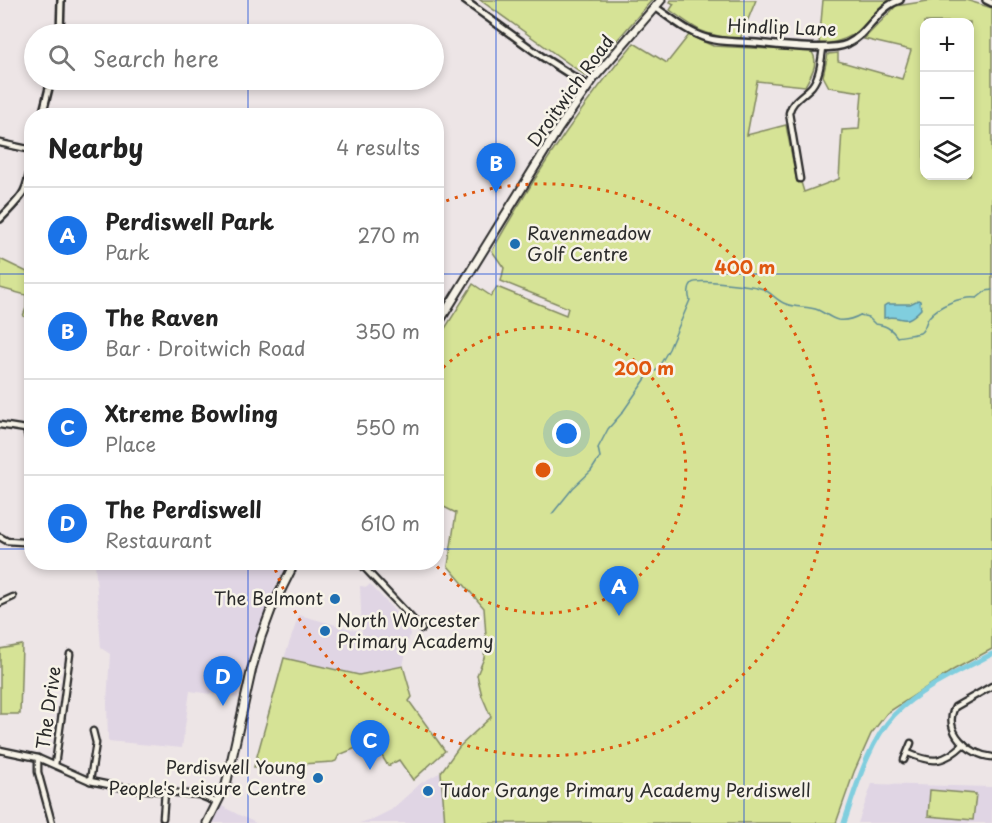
<!DOCTYPE html>
<meta charset="utf-8">
<style>
body{margin:0;font-family:"Playpen Sans",sans-serif;background:#f2f2f2;color:#222}
.controls{position:absolute;right:18px;top:18px;display:grid;overflow:hidden;border-radius:12px;box-shadow:0 3px 9px #0003}
.controls button{width:54px;height:54px;display:grid;place-items:center;padding:0;border:0;border-bottom:2px solid #e0e0e0;background:#fff;color:#222;font:30px sans-serif}
.you{position:absolute;left:567px;top:434px;width:21px;height:21px;margin:-15px;border:4px solid #fff;border-radius:50%;background:#1a73e8;box-shadow:0 0 0 9px #1a73e833}
.badge{display:grid;place-items:center;width:39px;height:39px;border-radius:50%;background:#1a73e8;color:#fff;font-size:20px;font-weight:700}
.pin{position:absolute;translate:-50% -50px;filter:drop-shadow(0 2px 3px #0008)}
.pin::after{content:'';position:absolute;top:32px;width:21px;height:18px;background:inherit;clip-path:polygon(0 0,100% 0,50% 100%)}
.list{margin:0;padding:0;list-style:none}
h2{display:flex;justify-content:space-between;align-items:center;height:78px;margin:0;padding:0 24px;font-size:26px}
h2 small{font-size:20px;font-weight:400;color:#767676}
.list li{display:grid;grid-template-columns:39px 1fr auto;gap:18px;align-items:center;box-sizing:border-box;height:96px;padding:0 24px;border-top:2px solid #e0e0e0}
.list b{display:block;font-size:22px;white-space:nowrap}
.list p{margin:0;font-size:20px;white-space:nowrap;color:#767676}
.list em{font-size:20px;font-style:normal;color:#767676}
.icon{flex:none;width:33px;height:33px;fill:none;stroke:currentColor;stroke-width:2;stroke-linecap:round;stroke-linejoin:round}
.map{position:relative;flex:none;width:992px;height:823px;overflow:hidden}
.search{position:absolute;background:#fff;box-shadow:0 3px 9px #0003;left:24px;top:24px;width:420px;height:66px;display:flex;align-items:center;gap:15px;box-sizing:border-box;padding:0 21px;border-radius:33px;color:#767676;font-size:22px}
.panel{position:absolute;background:#fff;box-shadow:0 3px 9px #0003;left:24px;top:108px;width:420px;height:462px;border-radius:24px}
.map>svg:first-child{display:block}
.built{fill:#e0d5e4}
.green{fill:#d6e396;stroke:#808760;stroke-width:1.5;fill-rule:evenodd}
.water{fill:#80cede;stroke:#5e8d96;stroke-width:1.5}
.lines{fill:none;stroke-linecap:round;stroke-linejoin:round}
.stream{stroke:#5e8d96;stroke-width:1.5}
.canal{stroke:#80cede;stroke-width:5}
.minor-casing{stroke:#2b2b2b;stroke-width:9}
.tertiary-casing{stroke:#2b2b2b;stroke-width:10}
.primary-casing{stroke:#2b2b2b;stroke-width:11}
.minor{stroke:#f7f3e8;stroke-width:4.5}
.tertiary{stroke:#f7f3e8;stroke-width:5}
.primary{stroke:#f7f3e8;stroke-width:7}
.grid{fill:none;stroke:#1d4ed8;stroke-width:1.5;stroke-opacity:0.55}
.ring{fill:none;stroke:#df570e;stroke-width:3;stroke-dasharray:3 6}
.poi-dot{fill:#1f6fb2;stroke:#f7f3e8;stroke-width:2}
.labels{text-anchor:middle;stroke-width:5;stroke-linejoin:round;paint-order:stroke}
.street-label{font-size:18px;fill:#2b2b2b;stroke:#f7f3e8}
.poi-label{font-size:18px;fill:#2b2b2b;stroke:#f7f3e8;text-anchor:start}
.centre{fill:#df570e;stroke:#f7f3e8;stroke-width:3}
.ring-label{font-size:18px;text-anchor:middle;font-weight:bold;fill:#df570e;stroke:#f7f3e8;stroke-width:5;stroke-linejoin:round;paint-order:stroke}
</style>
<div class="map">
<svg width="992" height="823" viewBox="0 0 992 823">
<rect width="100%" height="100%" fill="#ede5e6"/>
<filter id="ink" filterUnits="userSpaceOnUse"><feTurbulence type="fractalNoise" baseFrequency=".0167" numOctaves="2"/><feDisplacementMap in="SourceGraphic" scale="12" xChannelSelector="R" yChannelSelector="G"/><feConvolveMatrix kernelMatrix="1 2 1 2 8 2 1 2 1" color-interpolation-filters="sRGB"/></filter>
<g filter="url(#ink)">
<g class="built">
<path d="M255,562L286,568L276,585L255,638L238,698L190,691L182,748L108,741L107,702L110,654L101,648L95,563Z"/>
<path d="M370,584L411,629L403,666L359,675L284,658L299,615L362,632L360,586L367,587Z"/>
<path d="M441,772L445,823H359L373,819L391,810L421,783Z"/>
<path d="M872,784L992,787V823H858Z"/>
<path d="M220,805L237,814L256,823H212Z"/>
</g>
<g class="green">
<path d="M480,0H652L586,76Z"/>
<path d="M671,0H756L740,39C705,36 698,31 670,10L674,4L670,2Z"/>
<path d="M823,0H890C878,9 870,20 859,30C848,40 832,43 819,45Z"/>
<path d="M934,0H966L992,8V649L953,670L887,713L871,734L854,772L836,823H445L441,772L459,747L491,717L482,696L477,675L484,658L486,636L484,608L448,566L456,513L438,504L437,506V341L473,284L491,296L497,287L566,315L568,308L501,281L504,268L492,251C533,178 580,107 634,43L667,63L689,35L713,46L811,51C820,62 811,75 805,86L757,81L747,135L786,125L797,182H801L804,192L839,179L842,130L859,129L862,92L829,87L823,76L828,54L838,53V61L902,79L911,50L864,39L896,6ZM924,22H970V176H924Z"/>
<path d="M0,259L29,273L31,269V319L23,316L26,308V295L0,288Z"/>
<path d="M22,645L20,714H0V649Z"/>
<path d="M284,658L359,675L403,666L412,697L409,701L445,751L413,780L399,760L388,766L373,741L339,755L336,761L333,762L254,767Z"/>
<path d="M930,790L976,794L973,820L928,816Z"/>
</g>
<path class="water" d="M918,300L920,301L921,309C903,328 904,314 884,318V306L887,304H910Z"/>
<g class="lines">
<path class="stream" d="M552,514L573,488L591,471L600,457L598,448L608,429L622,413L649,374L657,370L669,349L690,300C688,295 688,287 692,283C697,279 754,285 763,289C772,293 777,301 786,304C796,308 808,306 818,310C825,313 830,318 838,320C847,321 853,319 860,315L868,317L875,324C885,325 891,328 897,337C900,336 918,334 920,333C926,329 925,322 929,317C939,305 962,296 977,298L986,291L992,290"/>
<path class="canal" d="M844,823C856,788 868,743 894,715C918,690 961,670 992,654"/>
<g class="minor-casing">
<g id="minor">
<path d="M0,143L32,150"/>
<path d="M800,179L789,113C792,100 803,96 812,86C820,76 821,61 823,48"/>
<path d="M0,425L32,430"/>
<path d="M26,429L32,454"/>
<path d="M0,537L7,541L23,542"/>
<path d="M359,562L422,629"/>
<path d="M0,603L13,597"/>
<path d="M992,686L955,707C942,731 969,755 992,757"/>
<path d="M0,750L38,758L90,781L119,787L199,795L216,802"/>
<path d="M908,753C933,764 944,763 964,744"/>
<path d="M38,758V772L52,823"/>
<path d="M904,760L911,743"/>
<path d="M55,765L70,654"/>
<path d="M90,781L96,743L93,731"/>
<path d="M163,818L165,792"/>
</g>
</g>
<g class="tertiary-casing">
<g id="tertiary">
<path d="M464,0L541,56L588,86"/>
<path d="M986,0L992,3"/>
<path d="M655,7C671,18 687,32 706,38C722,43 739,41 756,43C776,45 830,52 847,44C869,34 877,7 900,0"/>
<path d="M60,34L61,0"/>
<path d="M42,116L51,80"/>
<path d="M0,219C23,195 26,196 32,161"/>
</g>
</g>
<g class="primary-casing">
<g id="primary">
<path d="M436,327L559,128L594,78L661,0"/>
<path d="M207,823L226,785L252,668L261,637L271,610L295,562"/>
</g>
</g>
<use href="#minor" class="minor"/>
<use href="#tertiary" class="tertiary"/>
<use href="#primary" class="primary"/>
</g>
</g>
<path class="grid" d="M248,0V34M496,0V823M744,0V823M248,80V116M0,274H32M436,274H992M0,549H32M436,549H992M248,562V823"/>
<g class="ring">
<path d="M437 374A143 143 0 1 1 434 563"/>
<path d="M438 204A286 286 0 1 1 273 563"/>
</g>
<g class="poi-dot">
<circle cx="515" cy="244" r="6"/>
<circle cx="335" cy="599" r="6"/>
<circle cx="325" cy="631" r="6"/>
<circle cx="318" cy="778" r="6"/>
<circle cx="428" cy="791" r="6"/>
</g>
<g class="labels">
<g class="street-label">
<text transform="translate(782 28) rotate(2)" y="6">Hindlip Lane</text>
<text transform="translate(571 91) rotate(-54)" y="6">Droitwich Road</text>
<text transform="translate(49 708) rotate(-82)" y="6">The Drive</text>
</g>
<g class="poi-label">
<text x="527" y="240">Ravenmeadow<tspan x="527" dy="21">Golf Centre</tspan></text>
<text x="323" y="605" text-anchor="end">The Belmont</text>
<text x="337" y="627">North Worcester<tspan x="337" dy="21">Primary Academy</tspan></text>
<text x="306" y="774" text-anchor="end">Perdiswell Young<tspan x="306" dy="21">People's Leisure Centre</tspan></text>
<text x="440" y="797">Tudor Grange Primary Academy Perdiswell</text>
</g>
</g>
<circle cx="543" cy="470" r="9" class="centre"/>
<g class="ring-label">
<text x="745" y="274">400 m</text>
<text x="644" y="375">200 m</text>
</g>
</svg>
<div class="controls">
<button>+</button>
<button>−</button>
<button><svg class="icon" aria-label="layers" viewBox="0 0 24 24"><path d="M12 4l9 5-9 5-9-5zM3 14l9 5 9-5"/></svg></button>
</div>
<div class="you"></div>
<div class="pin badge" style="left:619px;top:616px">A</div>
<div class="pin badge" style="left:496px;top:193px">B</div>
<div class="pin badge" style="left:370px;top:770px">C</div>
<div class="pin badge" style="left:223px;top:706px">D</div>
<div class="search"><svg class="icon" aria-label="search" viewBox="0 0 24 24"><circle cx="10" cy="10" r="6"/><path d="M15 15l6 6"/></svg>Search here</div>
<section class="panel">
<h2>Nearby<small>4 results</small></h2>
<ul class="list">
<li><span class="badge">A</span><div><b>Perdiswell Park</b><p>Park</p></div><em>270 m</em></li>
<li><span class="badge">B</span><div><b>The Raven</b><p>Bar · Droitwich Road</p></div><em>350 m</em></li>
<li><span class="badge">C</span><div><b>Xtreme Bowling</b><p>Place</p></div><em>550 m</em></li>
<li><span class="badge">D</span><div><b>The Perdiswell</b><p>Restaurant</p></div><em>610 m</em></li>
</ul>
</section>
</div>
